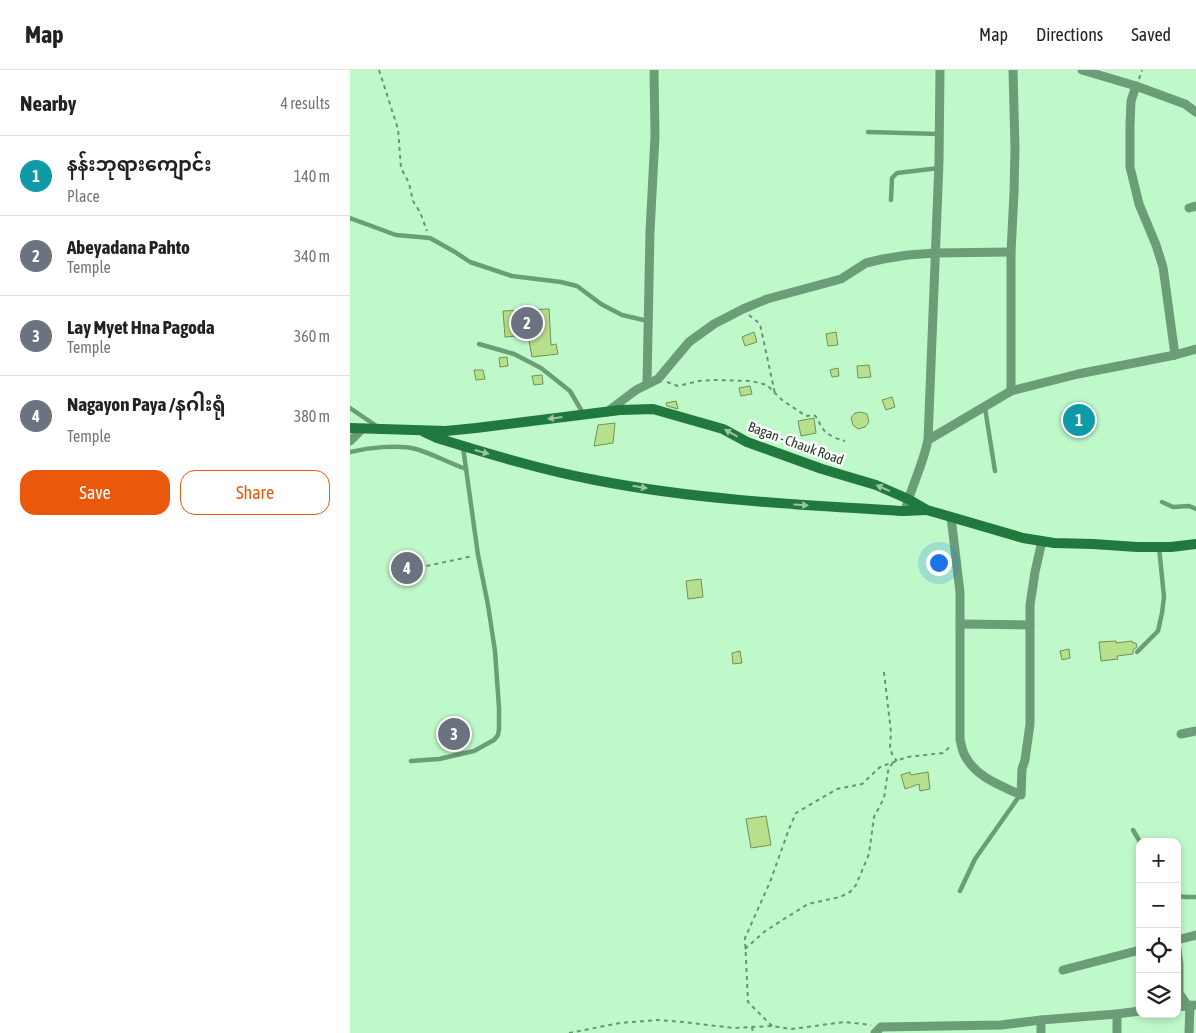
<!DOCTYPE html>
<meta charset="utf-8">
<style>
body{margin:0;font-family:"Asap Condensed","Noto Sans Myanmar",sans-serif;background:#f6f6f6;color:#222}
.controls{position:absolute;right:15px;bottom:15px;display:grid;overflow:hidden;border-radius:10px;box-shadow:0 2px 8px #0003}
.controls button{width:45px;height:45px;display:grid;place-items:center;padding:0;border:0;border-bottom:1px solid #e0e0e0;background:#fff;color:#222;font:25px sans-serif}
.you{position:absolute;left:588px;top:492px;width:18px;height:18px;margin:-12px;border:4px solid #fff;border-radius:50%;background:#1a73e8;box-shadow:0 0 0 8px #1a73e833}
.badge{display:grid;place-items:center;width:32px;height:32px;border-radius:50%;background:#ea580c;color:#fff;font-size:16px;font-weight:700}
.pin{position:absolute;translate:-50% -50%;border:2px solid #fff;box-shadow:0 1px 5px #0006}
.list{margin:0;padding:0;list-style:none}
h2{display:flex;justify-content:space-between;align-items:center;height:65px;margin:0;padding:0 20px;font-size:21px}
h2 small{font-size:16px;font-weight:400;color:#767676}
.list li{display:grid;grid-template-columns:32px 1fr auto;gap:15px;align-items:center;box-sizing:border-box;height:80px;padding:0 20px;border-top:1px solid #e0e0e0}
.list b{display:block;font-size:19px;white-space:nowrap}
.list p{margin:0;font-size:16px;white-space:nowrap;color:#767676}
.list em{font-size:16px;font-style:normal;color:#767676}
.actions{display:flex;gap:10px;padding:15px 20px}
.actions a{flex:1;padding:11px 0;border:1px solid #ea580c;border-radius:15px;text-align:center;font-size:18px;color:#ea580c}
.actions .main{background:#ea580c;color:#fff}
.icon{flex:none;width:28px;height:28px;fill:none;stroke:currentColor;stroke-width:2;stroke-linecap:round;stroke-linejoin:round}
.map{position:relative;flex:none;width:846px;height:963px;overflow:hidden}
header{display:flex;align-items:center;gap:30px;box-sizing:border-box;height:70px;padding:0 25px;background:#fff;border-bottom:1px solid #e0e0e0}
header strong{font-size:24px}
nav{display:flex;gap:28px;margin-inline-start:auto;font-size:18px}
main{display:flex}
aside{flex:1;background:#fff}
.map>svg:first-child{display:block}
.building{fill:#b6e08b;stroke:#749057}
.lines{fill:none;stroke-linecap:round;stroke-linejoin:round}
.path{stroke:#6b9273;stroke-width:2;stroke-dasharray:4 4;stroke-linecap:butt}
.lane{stroke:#6b9e76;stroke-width:4.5}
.street{stroke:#6b9e76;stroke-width:9}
.secondary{stroke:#22793e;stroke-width:10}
.oneway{fill:#9cc3a8}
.labels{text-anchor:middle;stroke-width:5;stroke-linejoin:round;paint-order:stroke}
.street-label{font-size:14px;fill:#253c2a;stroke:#fff}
</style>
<header>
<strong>Map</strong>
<nav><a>Map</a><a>Directions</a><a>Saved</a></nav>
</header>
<main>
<aside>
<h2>Nearby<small>4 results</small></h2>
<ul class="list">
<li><span class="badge" style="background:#0f9aa8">1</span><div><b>နန်းဘုရားကျောင်း</b><p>Place</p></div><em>140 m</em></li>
<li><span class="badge" style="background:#6b7280">2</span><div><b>Abeyadana Pahto</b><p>Temple</p></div><em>340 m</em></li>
<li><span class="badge" style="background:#6b7280">3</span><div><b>Lay Myet Hna Pagoda</b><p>Temple</p></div><em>360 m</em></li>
<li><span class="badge" style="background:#6b7280">4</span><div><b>Nagayon Paya /နဂါးရုံ</b><p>Temple</p></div><em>380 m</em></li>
</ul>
<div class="actions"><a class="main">Save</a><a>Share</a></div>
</aside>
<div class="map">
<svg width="846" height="963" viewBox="0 0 846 963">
<rect width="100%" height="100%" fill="#bff9ca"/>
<g class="building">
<path d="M199,239L201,275L206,274L208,284L182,287L178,265L155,267L153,241Z"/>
<path d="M404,262L407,272L395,276L392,267Z"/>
<path d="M486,262L488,275L478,276L476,264Z"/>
<path d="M157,287L158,296L150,297L149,288Z"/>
<path d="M519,295L521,307L508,308L507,296Z"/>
<path d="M488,298L489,306L482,307L480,300Z"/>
<path d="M124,300H133L135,309L126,310Z"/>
<path d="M192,305L193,314L184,315L182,306Z"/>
<path d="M400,316L402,324L391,326L389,318Z"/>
<path d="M542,327L545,337L536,340L532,330Z"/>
<path d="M326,331L328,339L317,336L316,333Z"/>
<path d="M511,342L517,344L519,352L515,357L508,359L503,355L501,348L505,343Z"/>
<path d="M464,348L466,363L451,366L448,351Z"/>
<path d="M265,353L263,373L244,376L248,355Z"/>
<path d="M351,509L353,527L338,529L336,511Z"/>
<path d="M766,571V573L782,571L783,573H786L787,577L783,580V584L767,586L768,589L751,591L749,572Z"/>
<path d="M719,579L720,588L712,590L710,581Z"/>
<path d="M390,581L392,593L383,594L382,583Z"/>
<path d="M110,648L115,677L98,680L93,651Z"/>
<path d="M560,702L561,705L578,702L580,719L570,721L569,714L555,719L551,705Z"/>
<path d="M416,746L421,775L401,778L396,749Z"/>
</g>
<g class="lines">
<g class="path">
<path d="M29,0L48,59L51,98L59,113L63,131L70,142L77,161"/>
<path d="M789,9L792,0"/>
<path d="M399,245L410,254L425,324"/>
<path d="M317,312L328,316L349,311L364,310L401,311L417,315L432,330L456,346L464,345C469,349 469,354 473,359C478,366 488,369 495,371"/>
<path d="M53,501L123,486"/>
<path d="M534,602L541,662L540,678L542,684L547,691"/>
<path d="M395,879L414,862L434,849L458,834L490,827L500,822L506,815L519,784L524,747L534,728L538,701L543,692"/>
<path d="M422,956L398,932L395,868L420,812L439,759L446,743L487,719L512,714L530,697L557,687L593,683L602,675"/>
<path d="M402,957L403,963"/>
<path d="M219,963L270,953L307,950L334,952L383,958L422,956L441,959L495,952L521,955"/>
</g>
<g class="lane">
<path d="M518,62L589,64"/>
<path d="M541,130L542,108L547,103L589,98"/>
<path d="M0,148L46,165L80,168L105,182L120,192L162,206L211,212L227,216L251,234L272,245L298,251"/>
<path d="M129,274L164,284L191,298L220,321L234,345"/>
<path d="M0,338L28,357"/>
<path d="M635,338L645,401"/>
<path d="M0,382C17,378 48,374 66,379C83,384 99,393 116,399"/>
<path d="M812,432L823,437L839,436L846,439"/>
<path d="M787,582L808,561L812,543L814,527L809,477"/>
<path d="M61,691L89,689L124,681L144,670L148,665L149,659V638L145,581L138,535L128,485L113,377"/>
<path d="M783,760L790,772"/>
<path d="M610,821L625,789L670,725"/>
<path d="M827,826L836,827H846"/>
</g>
<g class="street">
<path d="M732,0L786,16L835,34L846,42"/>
<path d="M786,16L781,31L780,55V97L789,134L806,175L813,197L825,285"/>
<path d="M839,138L846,136"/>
<path d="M297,313L300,162L305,66L304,0"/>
<path d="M661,321V182L664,123L665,79L663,0"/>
<path d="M257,342L286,320L308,309L339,272L364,254L393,239L417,229L491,209L516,193L533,189L558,185L585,183L661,182"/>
<path d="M578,370L661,321L728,304L825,285L846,279"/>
<path d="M0,371L13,358"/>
<path d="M555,441C561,417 573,395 578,370L589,92L590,0"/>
<path d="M601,447L610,522V669C611,674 612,679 614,684C625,707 650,715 671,725L672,699L675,690L680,654V535L685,502L692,471"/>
<path d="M610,554L680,555"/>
<path d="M831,664L846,661"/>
<path d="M827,870L846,865"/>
<path d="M827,879L829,894V923L837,935"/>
<path d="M713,900L790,880"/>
<path d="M827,937L846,935"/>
<path d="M691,950V963"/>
<path d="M525,963L531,957L651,955L691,950L767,944L790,941"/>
<path d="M767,963V944"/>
<path d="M839,963L840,935"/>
</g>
<g class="secondary">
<path d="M0,358L96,361L126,358L270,340L303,339L373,359L397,372L472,399L526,415L558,429L577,440L673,468L704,473L743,474L787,477H821L846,474"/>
<path d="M74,362L87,368C139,384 192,400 245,410C347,430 451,435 555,441L576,440"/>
</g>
</g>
<defs><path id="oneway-solid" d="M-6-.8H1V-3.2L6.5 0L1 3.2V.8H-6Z" transform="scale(1.25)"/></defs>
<g class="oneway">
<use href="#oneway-solid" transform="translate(205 348) rotate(173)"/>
<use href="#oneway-solid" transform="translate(381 363) rotate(-151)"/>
<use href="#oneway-solid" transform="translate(132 382) rotate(16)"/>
<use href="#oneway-solid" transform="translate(290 417) rotate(9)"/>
<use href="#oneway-solid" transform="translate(533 418) rotate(-156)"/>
<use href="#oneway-solid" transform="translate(451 435) rotate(3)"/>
</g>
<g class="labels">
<g class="street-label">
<text transform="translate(446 373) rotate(20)" y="5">Bagan - Chauk Road</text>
</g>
</g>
</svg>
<div class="controls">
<button>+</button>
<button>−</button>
<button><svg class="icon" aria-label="locate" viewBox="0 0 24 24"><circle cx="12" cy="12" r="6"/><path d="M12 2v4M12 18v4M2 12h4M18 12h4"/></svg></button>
<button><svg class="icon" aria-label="layers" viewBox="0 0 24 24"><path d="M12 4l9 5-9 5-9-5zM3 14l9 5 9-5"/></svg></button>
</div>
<div class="you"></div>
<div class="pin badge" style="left:729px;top:350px;background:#0f9aa8">1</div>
<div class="pin badge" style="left:177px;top:253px;background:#6b7280">2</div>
<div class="pin badge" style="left:104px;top:664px;background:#6b7280">3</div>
<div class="pin badge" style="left:57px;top:498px;background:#6b7280">4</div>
</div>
</main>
